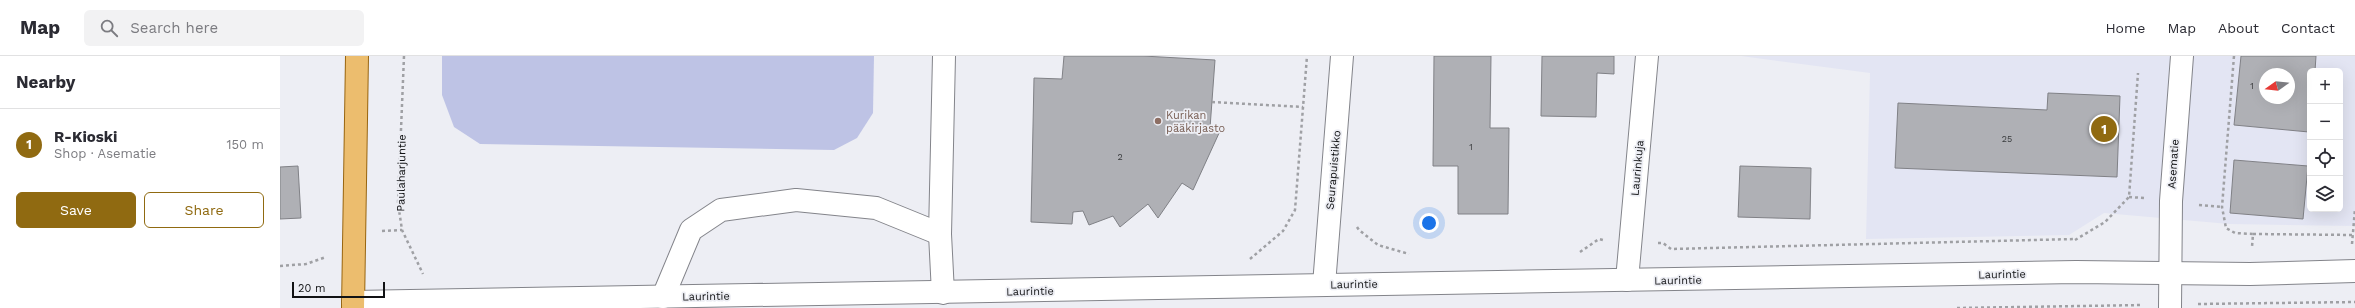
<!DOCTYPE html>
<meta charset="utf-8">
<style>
body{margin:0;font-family:"Work Sans",sans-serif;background:#f2f2f3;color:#2b2b33}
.controls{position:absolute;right:12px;top:12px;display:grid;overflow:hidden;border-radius:6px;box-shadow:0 4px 16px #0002}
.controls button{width:36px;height:36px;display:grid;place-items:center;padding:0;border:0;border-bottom:1px solid #e1e1e2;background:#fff;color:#2b2b33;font:20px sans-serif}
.compass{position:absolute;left:1979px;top:12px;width:36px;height:36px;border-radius:50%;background:#fff;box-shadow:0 4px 16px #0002;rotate:255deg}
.scale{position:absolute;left:12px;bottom:10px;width:93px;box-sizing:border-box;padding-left:4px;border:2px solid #111214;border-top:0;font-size:11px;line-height:14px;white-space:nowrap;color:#111214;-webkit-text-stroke:3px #edeef4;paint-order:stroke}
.you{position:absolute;left:1149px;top:167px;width:14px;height:14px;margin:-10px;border:3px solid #fff;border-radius:50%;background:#1a73e8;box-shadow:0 0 0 6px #1a73e833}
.badge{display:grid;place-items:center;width:26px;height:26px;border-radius:50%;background:#906a11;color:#fff;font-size:13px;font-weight:700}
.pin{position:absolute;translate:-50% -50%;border:2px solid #fff;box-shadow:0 1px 4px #0006}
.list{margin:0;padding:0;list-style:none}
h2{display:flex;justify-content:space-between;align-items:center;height:52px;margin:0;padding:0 16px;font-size:17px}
h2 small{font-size:13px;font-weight:400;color:#7c7c81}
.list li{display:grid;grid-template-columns:26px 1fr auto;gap:12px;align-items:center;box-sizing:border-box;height:72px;padding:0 16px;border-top:1px solid #e1e1e2}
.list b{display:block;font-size:15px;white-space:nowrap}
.list p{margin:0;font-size:13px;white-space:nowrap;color:#7c7c81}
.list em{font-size:13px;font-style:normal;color:#7c7c81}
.actions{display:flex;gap:8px;padding:12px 16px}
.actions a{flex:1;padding:9px 0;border:1px solid #906a11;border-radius:6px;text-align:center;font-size:14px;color:#906a11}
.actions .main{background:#906a11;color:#fff}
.icon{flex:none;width:22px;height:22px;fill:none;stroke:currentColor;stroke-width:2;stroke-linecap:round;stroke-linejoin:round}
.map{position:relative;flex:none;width:2075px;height:252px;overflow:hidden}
header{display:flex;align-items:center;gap:24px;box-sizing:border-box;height:56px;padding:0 20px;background:#fff;border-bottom:1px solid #e1e1e2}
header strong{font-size:19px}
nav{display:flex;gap:22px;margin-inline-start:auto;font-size:14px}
.search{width:280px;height:36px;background:#f2f2f3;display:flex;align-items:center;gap:10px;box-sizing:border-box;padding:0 14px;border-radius:6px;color:#7c7c81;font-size:15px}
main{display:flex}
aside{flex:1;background:#fff}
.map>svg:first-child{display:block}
.built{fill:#e3e5f3;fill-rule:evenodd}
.green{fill:#bec3e5}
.building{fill:#afb0b5;stroke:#808186;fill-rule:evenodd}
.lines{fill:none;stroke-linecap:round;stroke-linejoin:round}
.minor-casing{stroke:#83848a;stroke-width:24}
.major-casing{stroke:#986510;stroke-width:24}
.path{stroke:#9fa0a4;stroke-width:2.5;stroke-dasharray:3 3;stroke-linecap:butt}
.minor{stroke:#fff;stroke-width:22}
.major{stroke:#ecbd6e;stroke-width:22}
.education-dot{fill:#8d6e63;stroke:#edeef4;stroke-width:1.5}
.labels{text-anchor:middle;stroke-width:3.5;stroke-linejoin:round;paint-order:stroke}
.number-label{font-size:9px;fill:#383a3c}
.education-label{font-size:11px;fill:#785e54;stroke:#edeef4;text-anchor:start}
.street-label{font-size:11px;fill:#111214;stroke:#edeef4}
</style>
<header>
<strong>Map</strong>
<div class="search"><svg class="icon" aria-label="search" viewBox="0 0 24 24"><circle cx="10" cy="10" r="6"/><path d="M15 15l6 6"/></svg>Search here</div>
<nav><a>Home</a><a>Map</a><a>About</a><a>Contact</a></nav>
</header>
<main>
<aside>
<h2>Nearby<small></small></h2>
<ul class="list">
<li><span class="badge">1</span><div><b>R-Kioski</b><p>Shop · Asematie</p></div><em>150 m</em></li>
</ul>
<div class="actions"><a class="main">Save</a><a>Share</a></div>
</aside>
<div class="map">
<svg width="2075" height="252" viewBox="0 0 2075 252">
<rect width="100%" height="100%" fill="#edeef4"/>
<path class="built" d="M1461,0H2075V170L1949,168L1824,157L1789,179L1586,183L1590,17ZM2030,15H2060V153H2030ZM1985,18H2009V42H1985Z"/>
<path class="green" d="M162,0H594L593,57L577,82L554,94L200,88L174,71L162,39Z"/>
<g class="building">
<path d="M784,0H863L935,4L930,72L940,75L913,134L902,127L878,162L868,148L840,171L833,160L809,169L803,155L793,156L792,168L751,166L754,22L782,23Z"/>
<path d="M1154,0H1211L1210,72H1229L1228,158H1178V110H1153Z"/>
<path d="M1262,0H1334V18L1317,17L1316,61L1261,60Z"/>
<path d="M1961,0H2036L2035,15H2030L2029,76L1954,69ZM1985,18H2009V42H1985Z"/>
<path d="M1768,37L1840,40L1837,121L1615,112L1618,47L1767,54Z"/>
<path d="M1954,104L2028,110L2023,163L1950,157Z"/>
<path d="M18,110L21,162L0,163V111Z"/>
<path d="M1460,110L1531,112L1530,163L1458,161Z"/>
</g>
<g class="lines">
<g class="minor-casing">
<g id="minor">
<path d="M1347,224L1367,0"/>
<path d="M1044,229L1062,0"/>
<path d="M663,237L660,178L664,0"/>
<path d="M383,241L411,174L441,154L516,144L596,152L660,178"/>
<path d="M73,246L1796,216L1970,218L2075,215"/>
<path d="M1890,252L1891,145L1902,0"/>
</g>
</g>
<g class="major-casing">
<path id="major" d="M73,252L77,0"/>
</g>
<g class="path">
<path d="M124,0L118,147L122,174L143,218"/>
<path d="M1954,0L1942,151L1946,172L1955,177L1973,178L1972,191"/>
<path d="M932,46L1023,51"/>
<path d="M1849,141L1864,142"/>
<path d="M1919,149L1942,151"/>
<path d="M1077,171L1079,174L1098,189L1129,198"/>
<path d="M102,175L122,174"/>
<path d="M1973,178L2075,179"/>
<path d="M1795,184L1825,166L1849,141L1858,17"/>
<path d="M1378,187H1383L1391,193L1795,183"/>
<path d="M2072,188L2075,153"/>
<path d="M1300,196L1319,183L1323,184"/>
<path d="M970,203L1003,175L1015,154L1027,0"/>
<path d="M0,210L26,208L46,201"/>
<path d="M1918,248L2075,246"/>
<path d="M1677,252L1863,249"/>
</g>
<use href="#minor" class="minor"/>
<use href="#major" class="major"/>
</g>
<circle class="education-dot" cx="878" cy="65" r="4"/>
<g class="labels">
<g class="number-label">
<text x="1972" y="33">1</text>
<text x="1727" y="86">25</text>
<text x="1191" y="94">1</text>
<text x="840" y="104">2</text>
</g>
<g class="education-label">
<text x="886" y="63">Kurikan<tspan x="886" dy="13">pääkirjasto</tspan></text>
</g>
<g class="street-label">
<text transform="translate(1893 108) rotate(-86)" y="4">Asematie</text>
<text transform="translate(1357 112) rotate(-85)" y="4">Laurinkuja</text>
<text transform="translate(1053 114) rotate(-85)" y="4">Seurapuistikko</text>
<text transform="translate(121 117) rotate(-89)" y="4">Paulaharjuntie</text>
<text transform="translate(1722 218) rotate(-1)" y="4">Laurintie</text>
<text transform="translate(1398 224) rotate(-1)" y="4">Laurintie</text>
<text transform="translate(1074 228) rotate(-1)" y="4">Laurintie</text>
<text transform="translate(750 235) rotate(-1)" y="4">Laurintie</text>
<text transform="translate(426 240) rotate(-1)" y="4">Laurintie</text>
</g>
</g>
</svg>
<div class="controls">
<button>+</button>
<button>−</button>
<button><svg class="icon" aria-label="locate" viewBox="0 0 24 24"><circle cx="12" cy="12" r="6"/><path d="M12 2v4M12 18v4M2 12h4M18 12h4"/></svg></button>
<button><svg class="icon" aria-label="layers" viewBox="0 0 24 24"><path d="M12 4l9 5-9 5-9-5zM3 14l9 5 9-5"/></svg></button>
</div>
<svg class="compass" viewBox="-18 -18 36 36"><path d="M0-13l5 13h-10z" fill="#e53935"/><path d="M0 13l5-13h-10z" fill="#7c7c81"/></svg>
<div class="scale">20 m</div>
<div class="you"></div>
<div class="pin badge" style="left:1824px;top:73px">1</div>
</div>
</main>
